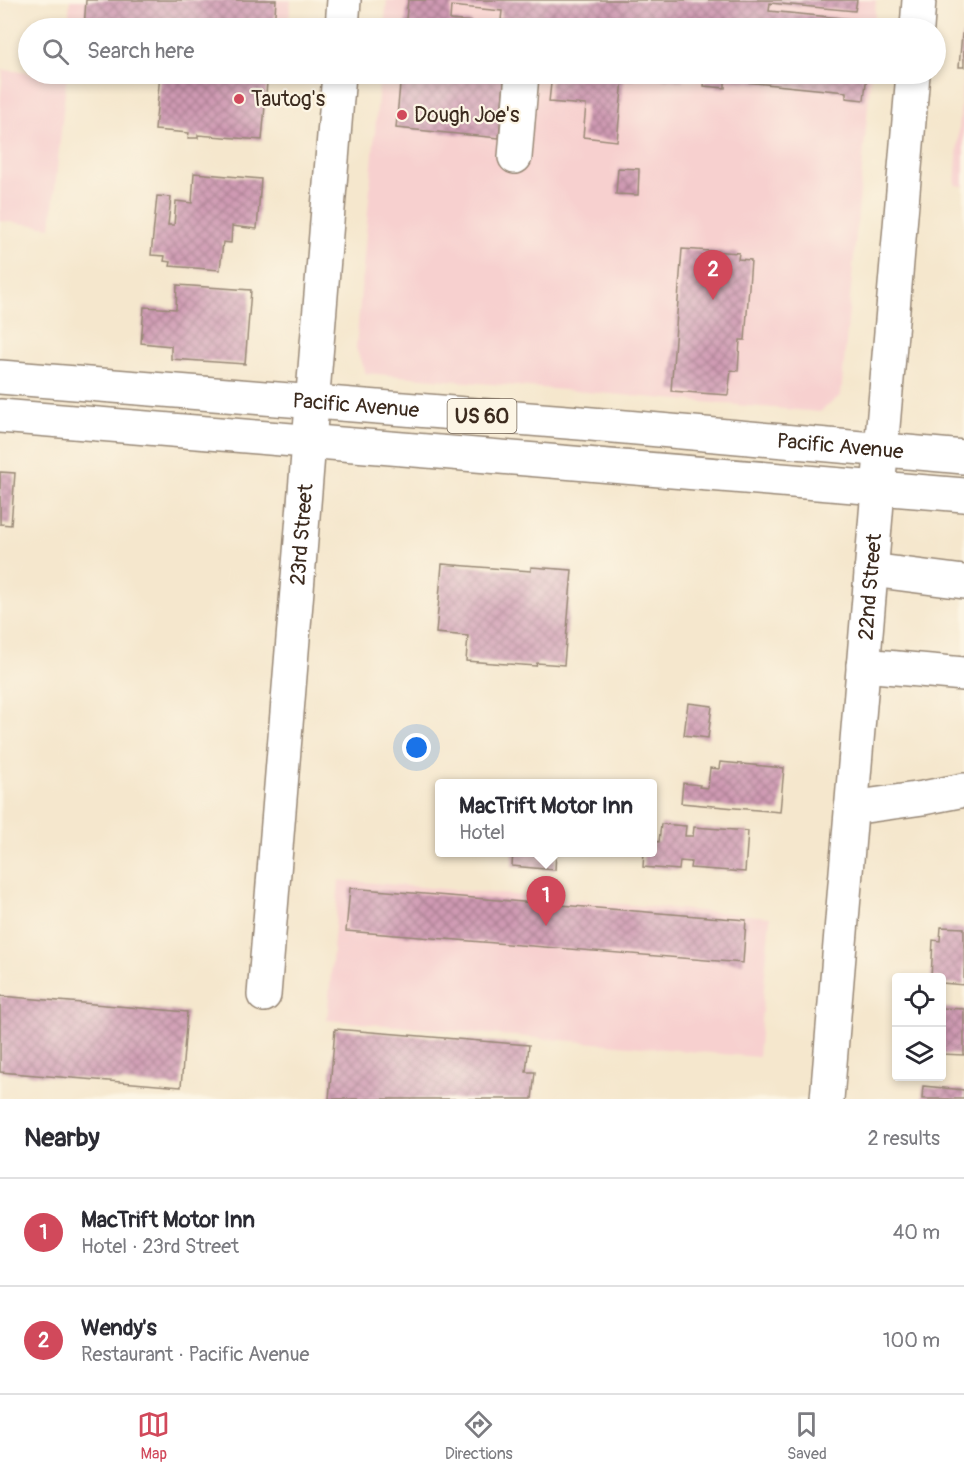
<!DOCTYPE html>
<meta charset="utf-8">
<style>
body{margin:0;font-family:Pangolin,sans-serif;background:#f2f2f3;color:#2b2b33}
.controls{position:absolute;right:18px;bottom:18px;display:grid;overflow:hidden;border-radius:6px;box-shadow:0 3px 9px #0003}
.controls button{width:54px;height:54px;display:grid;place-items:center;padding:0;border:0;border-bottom:2px solid #e1e1e2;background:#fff;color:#2b2b33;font:30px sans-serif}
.you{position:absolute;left:417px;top:748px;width:21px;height:21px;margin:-15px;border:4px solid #fff;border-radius:50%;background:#1a73e8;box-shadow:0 0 0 9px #1a73e833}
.badge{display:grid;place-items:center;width:39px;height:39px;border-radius:50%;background:#d1495b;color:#fff;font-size:20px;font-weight:700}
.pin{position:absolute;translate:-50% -50px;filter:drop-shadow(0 2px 3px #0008)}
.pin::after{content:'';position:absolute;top:32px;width:21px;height:18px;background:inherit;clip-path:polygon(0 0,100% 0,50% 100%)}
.popup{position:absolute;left:435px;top:779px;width:222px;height:78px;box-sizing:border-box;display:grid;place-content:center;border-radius:6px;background:#fff;filter:drop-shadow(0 2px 4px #0005);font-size:20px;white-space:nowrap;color:#7c7c81}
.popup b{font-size:22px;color:#2b2b33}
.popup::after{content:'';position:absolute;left:50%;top:100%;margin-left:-12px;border:12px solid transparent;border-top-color:#fff}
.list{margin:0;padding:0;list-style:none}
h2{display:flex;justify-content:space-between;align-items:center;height:78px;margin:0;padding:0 24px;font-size:26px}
h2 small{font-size:20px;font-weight:400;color:#7c7c81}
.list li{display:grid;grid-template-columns:39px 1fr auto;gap:18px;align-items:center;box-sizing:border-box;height:108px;padding:0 24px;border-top:2px solid #e1e1e2}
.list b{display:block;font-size:22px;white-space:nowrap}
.list p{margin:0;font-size:20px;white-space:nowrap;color:#7c7c81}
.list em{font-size:20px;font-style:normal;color:#7c7c81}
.icon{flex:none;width:33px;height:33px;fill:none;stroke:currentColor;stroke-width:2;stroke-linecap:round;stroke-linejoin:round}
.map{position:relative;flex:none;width:964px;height:1099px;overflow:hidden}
.search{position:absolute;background:#fff;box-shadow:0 3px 9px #0003;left:18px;right:18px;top:18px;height:66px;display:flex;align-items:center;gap:15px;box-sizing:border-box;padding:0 21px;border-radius:33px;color:#7c7c81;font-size:22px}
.sheet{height:294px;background:#fff}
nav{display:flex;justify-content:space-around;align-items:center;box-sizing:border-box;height:84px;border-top:2px solid #e1e1e2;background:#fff;font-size:16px;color:#7c7c81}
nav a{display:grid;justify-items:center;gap:3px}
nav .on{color:#d1495b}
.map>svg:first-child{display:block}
.built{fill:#f7d0cf}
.building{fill:url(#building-cross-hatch)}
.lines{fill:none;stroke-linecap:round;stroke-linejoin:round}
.minor-casing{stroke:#988876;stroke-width:36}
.major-casing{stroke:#988876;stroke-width:36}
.highway-casing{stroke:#988876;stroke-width:36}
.minor{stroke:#fff;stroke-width:33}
.major{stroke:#fff;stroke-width:33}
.highway{stroke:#fff;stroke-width:33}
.poi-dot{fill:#d1495b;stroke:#fcf5e5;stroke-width:2}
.labels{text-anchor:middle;stroke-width:4.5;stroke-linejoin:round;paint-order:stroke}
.shield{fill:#fcf5e5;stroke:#75675a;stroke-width:1.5}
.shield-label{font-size:20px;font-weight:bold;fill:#3b2a1e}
.poi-label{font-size:21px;fill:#3b2a1e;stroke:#fcf5e5;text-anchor:start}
.street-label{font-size:21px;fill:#3b2a1e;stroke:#fcf5e5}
</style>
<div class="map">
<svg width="964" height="1099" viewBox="0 0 964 1099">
<defs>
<pattern id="building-cross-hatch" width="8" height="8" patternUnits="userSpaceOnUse" patternTransform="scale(1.5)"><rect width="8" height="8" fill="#cf9ab3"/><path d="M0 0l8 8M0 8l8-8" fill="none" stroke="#a97e91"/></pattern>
</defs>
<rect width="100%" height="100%" fill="#fcf5e5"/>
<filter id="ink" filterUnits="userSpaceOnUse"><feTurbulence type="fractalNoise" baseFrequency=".0167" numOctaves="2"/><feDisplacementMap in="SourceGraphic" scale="12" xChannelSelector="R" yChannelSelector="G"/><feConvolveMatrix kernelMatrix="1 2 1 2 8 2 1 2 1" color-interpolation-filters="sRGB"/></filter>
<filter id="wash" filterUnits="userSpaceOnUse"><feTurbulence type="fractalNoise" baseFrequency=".008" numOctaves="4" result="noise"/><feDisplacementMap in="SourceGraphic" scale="24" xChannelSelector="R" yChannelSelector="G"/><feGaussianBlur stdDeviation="1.35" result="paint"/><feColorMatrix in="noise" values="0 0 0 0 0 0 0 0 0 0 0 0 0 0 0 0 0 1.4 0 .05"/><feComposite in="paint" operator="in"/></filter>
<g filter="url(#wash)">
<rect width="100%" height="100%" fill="#f5e7cd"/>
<g class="built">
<path d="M70,0H291L288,28H68Z"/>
<path d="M387,0H876L874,28H384Z"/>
<path d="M964,59V186L955,185Z"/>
<path d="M3,70L28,72V74H67L51,227L0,221V100Z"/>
<path d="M380,74H871L841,395L820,412L365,373L356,348Z"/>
<path d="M339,880L770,917L758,1057L327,1020Z"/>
</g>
<g id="blocks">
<g class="building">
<path d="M86,0H276L274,28H84Z"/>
<path d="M408,0H857L855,11L770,3L769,11L871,21V28H556L557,25L501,20L502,11L451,6L450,20L472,22L471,28H405Z"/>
<path d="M962,34H964V67H959Z"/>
<path d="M160,74H231L230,79L267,83L262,140L198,135V138H188L189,133L155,130Z"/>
<path d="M401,74H505L499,138L396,128Z"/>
<path d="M552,74H634L633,80L623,79L617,141L583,137L586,105L549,102Z"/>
<path d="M659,74H683V81L658,78Z"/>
<path d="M705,74H867L864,100L846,98V92L725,80V88L704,86Z"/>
<path d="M618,168L639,169L638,195L616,194Z"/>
<path d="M194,173L261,179L257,229L232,226L231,243L223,242L220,270L170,266L171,262L164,261L165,256L151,255L157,196L171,197L168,225H174L176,201L192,203Z"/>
<path d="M682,249L739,253L738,259L751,260L745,340H740L738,371L731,370L728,395L671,391Z"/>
<path d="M177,285L251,290L245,364L171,359V346L141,343L144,307L176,309Z"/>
<path d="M0,472L15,473L11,525L0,524Z"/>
<path d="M442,564L531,571V567L572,570L564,665L537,663L536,666L466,661L468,636L436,633Z"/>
<path d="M688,703L712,706L708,738L684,735Z"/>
<path d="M720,762L784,768L780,812L681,803L683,783L700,785L699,787L708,788L710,768L719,769Z"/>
<path d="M661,824L686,826L685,836H693L694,827L748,831L745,872L690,868L691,862L680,861L679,870L643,867L644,852H652V841L659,842Z"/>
<path d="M513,852H556L555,870L512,866Z"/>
<path d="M350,888L746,920L743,963L346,931Z"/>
<path d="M941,927L964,928V985L942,983V978H931L933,940L940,941Z"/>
<path d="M0,996L187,1012L181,1087L0,1072Z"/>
<path d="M942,1008L964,1009V1055L942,1054Z"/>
<path d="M335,1029L529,1045L526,1072H535L532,1099H329Z"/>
<path d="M923,1086L964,1090V1099H922Z"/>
</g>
</g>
</g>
<g filter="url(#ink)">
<use href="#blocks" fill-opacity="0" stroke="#988876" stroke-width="1.5"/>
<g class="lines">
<g class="minor-casing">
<g id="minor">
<path d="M342,28L344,0"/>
<path d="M515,157L522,74"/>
<path d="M871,570L964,582"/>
<path d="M863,665L964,674"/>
<path d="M851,808L923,798L964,790"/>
<path id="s1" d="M264,995L339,74"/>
</g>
</g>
<g class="major-casing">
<g id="major">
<path d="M917,28L919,0"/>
<path d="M881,450L913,74"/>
</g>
</g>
<g class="highway-casing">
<g id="highway">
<path id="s2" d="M0,377L580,423L964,457"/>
<path d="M0,416L964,495"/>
<path id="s3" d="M827,1099L880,466"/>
</g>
</g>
<use href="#minor" class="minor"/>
<use href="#major" class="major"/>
<use href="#highway" class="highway"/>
</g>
</g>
<g class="poi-dot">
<circle cx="239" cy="99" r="6"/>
<circle cx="402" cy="115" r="6"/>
</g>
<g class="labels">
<rect class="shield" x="447.5" y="399" width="69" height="34" rx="4.5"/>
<g class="shield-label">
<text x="482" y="423">US 60</text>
</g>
<g class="poi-label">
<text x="251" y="106">Tautog's</text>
<text x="414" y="122">Dough Joe's</text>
</g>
<g class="street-label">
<text dy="7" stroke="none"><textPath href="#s2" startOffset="357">Pacific Avenue</textPath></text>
<text dy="7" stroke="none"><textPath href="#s2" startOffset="843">Pacific Avenue</textPath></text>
<text dy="7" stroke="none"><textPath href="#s1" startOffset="462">23rd Street</textPath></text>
<text dy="7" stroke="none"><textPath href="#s3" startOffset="514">22nd Street</textPath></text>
</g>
</g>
</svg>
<div class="controls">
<button><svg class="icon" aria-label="locate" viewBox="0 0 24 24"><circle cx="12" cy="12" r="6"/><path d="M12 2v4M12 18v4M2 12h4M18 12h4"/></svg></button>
<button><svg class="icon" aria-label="layers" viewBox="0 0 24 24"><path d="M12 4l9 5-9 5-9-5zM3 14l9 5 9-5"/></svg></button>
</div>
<div class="you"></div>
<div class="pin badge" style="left:546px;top:926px">1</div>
<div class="popup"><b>MacTrift Motor Inn</b>Hotel</div>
<div class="pin badge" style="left:713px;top:300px">2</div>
<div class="search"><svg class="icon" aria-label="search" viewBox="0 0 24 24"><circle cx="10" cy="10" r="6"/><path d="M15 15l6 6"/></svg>Search here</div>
</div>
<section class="sheet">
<h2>Nearby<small>2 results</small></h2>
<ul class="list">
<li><span class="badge">1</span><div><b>MacTrift Motor Inn</b><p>Hotel · 23rd Street</p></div><em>40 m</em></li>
<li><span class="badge">2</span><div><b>Wendy's</b><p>Restaurant · Pacific Avenue</p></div><em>100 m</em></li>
</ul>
</section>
<nav>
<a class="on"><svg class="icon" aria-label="map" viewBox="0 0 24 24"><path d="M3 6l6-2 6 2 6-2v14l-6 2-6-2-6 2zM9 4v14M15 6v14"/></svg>Map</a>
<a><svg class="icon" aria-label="directions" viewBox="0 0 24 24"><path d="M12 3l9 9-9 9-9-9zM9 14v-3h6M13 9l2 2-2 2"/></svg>Directions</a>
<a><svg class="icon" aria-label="saved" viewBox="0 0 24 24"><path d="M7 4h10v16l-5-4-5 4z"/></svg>Saved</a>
</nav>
